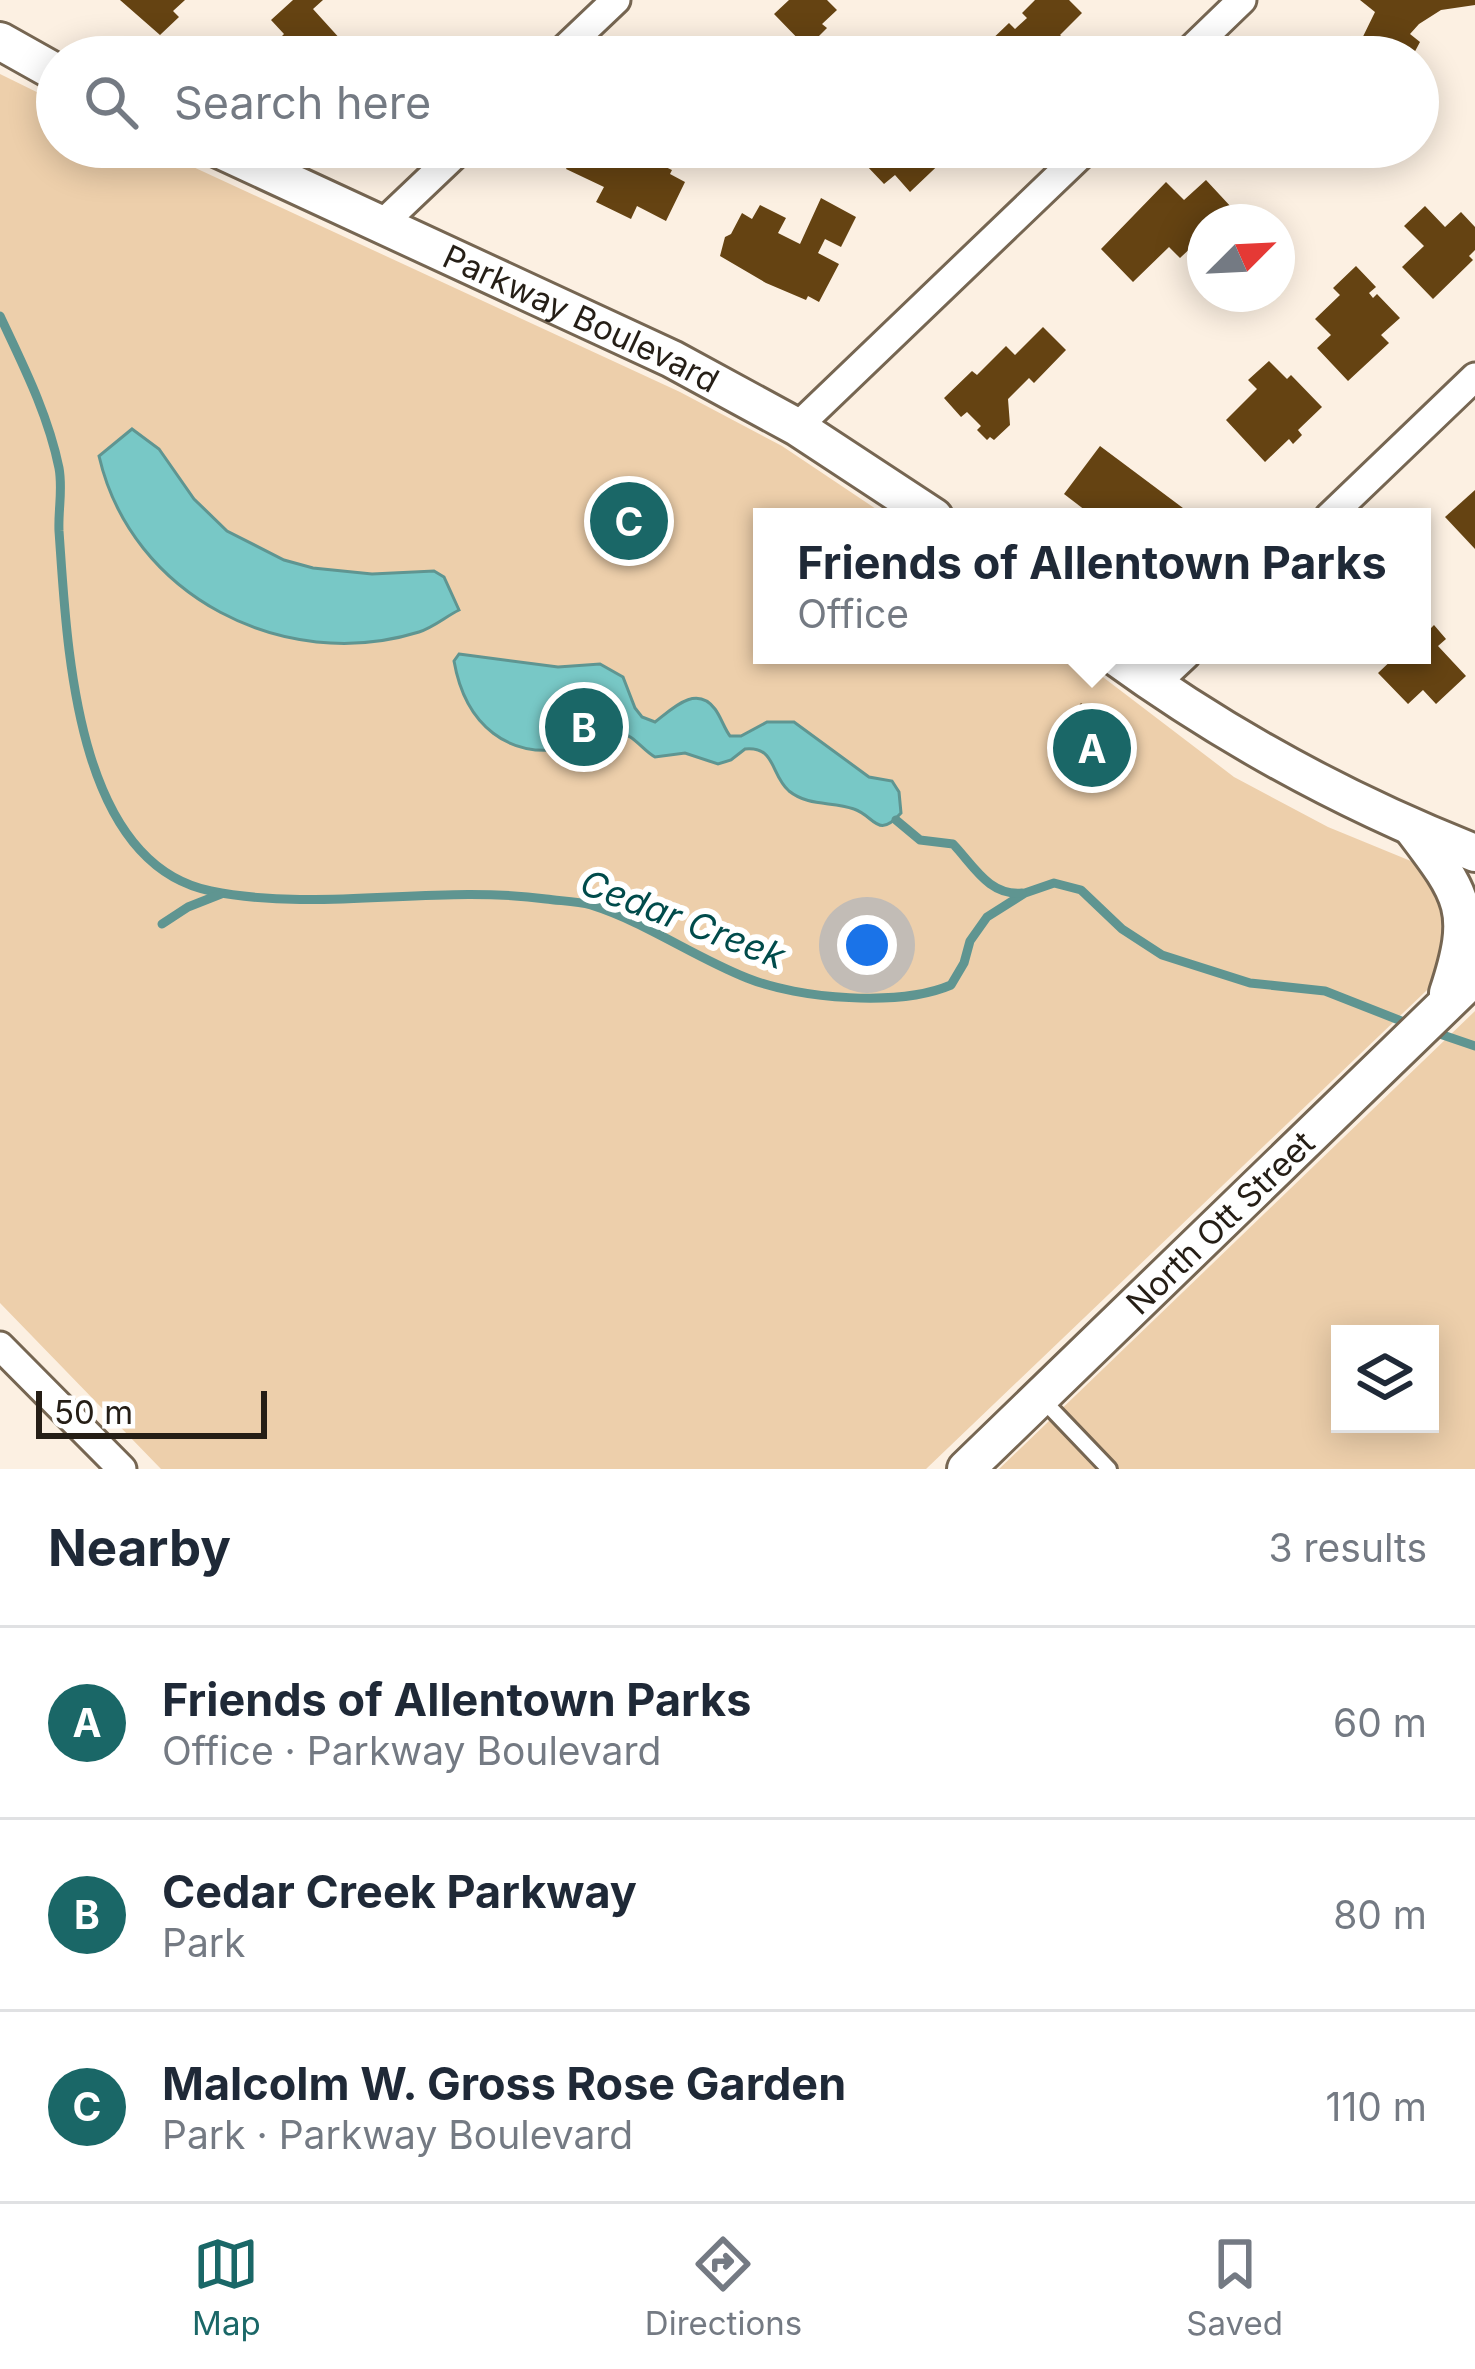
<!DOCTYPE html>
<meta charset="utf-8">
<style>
body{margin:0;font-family:Inter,sans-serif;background:#f6f6f7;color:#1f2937}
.controls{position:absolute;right:36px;bottom:36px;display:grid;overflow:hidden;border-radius:0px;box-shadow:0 6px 30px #0003}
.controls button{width:108px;height:108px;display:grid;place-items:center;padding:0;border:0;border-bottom:3px solid #e0e1e3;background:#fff;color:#1f2937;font:60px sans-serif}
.compass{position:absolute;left:1187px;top:204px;width:108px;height:108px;border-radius:50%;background:#fff;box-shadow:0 6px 30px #0003;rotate:66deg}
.scale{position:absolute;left:36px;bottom:30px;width:231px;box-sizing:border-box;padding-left:12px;border:6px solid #251e16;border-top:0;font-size:33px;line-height:42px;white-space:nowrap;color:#251e16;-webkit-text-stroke:9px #fff;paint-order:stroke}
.you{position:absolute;left:867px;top:945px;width:42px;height:42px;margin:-30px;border:9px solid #fff;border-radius:50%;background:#1a73e8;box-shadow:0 0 0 18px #1a73e833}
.badge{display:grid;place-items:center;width:78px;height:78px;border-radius:50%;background:#1a6767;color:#fff;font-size:39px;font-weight:700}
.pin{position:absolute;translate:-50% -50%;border:6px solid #fff;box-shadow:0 3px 12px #0006}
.popup{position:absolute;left:753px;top:508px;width:678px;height:156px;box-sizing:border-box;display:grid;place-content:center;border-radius:0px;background:#fff;filter:drop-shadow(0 3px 9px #0005);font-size:39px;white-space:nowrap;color:#747a83}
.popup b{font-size:45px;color:#1f2937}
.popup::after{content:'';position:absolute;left:50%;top:100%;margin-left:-24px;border:24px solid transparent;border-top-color:#fff}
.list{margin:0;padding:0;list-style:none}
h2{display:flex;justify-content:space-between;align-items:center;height:156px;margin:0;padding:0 48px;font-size:51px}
h2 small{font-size:39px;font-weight:400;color:#747a83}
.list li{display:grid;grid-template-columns:78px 1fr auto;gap:36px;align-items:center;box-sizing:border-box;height:192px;padding:0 48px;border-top:3px solid #e0e1e3}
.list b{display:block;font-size:45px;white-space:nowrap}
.list p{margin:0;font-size:39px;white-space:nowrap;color:#747a83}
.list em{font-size:39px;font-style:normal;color:#747a83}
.icon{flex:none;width:66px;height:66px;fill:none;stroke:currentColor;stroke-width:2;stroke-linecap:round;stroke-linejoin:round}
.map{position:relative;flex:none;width:1475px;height:1469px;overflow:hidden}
.search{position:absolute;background:#fff;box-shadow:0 6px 30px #0003;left:36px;right:36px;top:36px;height:132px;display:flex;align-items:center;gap:30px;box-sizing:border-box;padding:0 42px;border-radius:66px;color:#747a83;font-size:45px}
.sheet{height:732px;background:#fff}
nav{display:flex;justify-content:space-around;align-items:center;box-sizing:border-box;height:168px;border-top:3px solid #e0e1e3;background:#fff;font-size:33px;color:#747a83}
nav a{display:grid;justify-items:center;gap:6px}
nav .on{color:#1a6767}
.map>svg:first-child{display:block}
.green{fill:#edcfab;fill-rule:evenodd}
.water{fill:#78c8c6;stroke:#5f9591;stroke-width:3}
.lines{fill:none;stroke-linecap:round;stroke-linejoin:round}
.stream{stroke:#5f9591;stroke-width:9}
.building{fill:#654312}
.lane-casing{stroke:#766652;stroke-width:20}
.street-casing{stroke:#766652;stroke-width:33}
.secondary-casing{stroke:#766652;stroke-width:42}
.lane{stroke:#fff;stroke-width:14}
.street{stroke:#fff;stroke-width:27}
.secondary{stroke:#fff;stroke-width:36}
.labels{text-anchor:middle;stroke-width:12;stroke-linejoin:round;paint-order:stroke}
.street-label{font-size:33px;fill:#251e16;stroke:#fff}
.water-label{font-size:36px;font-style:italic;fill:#004b4b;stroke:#fff}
</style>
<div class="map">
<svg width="1475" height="1469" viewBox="0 0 1475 1469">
<rect width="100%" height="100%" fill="#fcf0e2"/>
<g class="green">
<path d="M0,74L57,102V147H150L680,392L782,446L888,517H762V655H1074L1234,777L1328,827L1423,866L1442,882L1448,970L926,1469H161L0,1303Z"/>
<path d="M1475,1011V1469H999ZM1340,1334H1430V1424H1340Z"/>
</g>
<g class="water">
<path d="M132,429L159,449L194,499L227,531L284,560L313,568L372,574L434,571L444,577L459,610C445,617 434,627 419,632C284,674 131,596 99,456Z"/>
<path d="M459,654L558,667L600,664L623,677L635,708L642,717L655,722C672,709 696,684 715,709C721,717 724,728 730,736H741L767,722H794L869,777L892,781L899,792L901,813C877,840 875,816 854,809C832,801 809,807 789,791C770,774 776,746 745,749L731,760L718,764L685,753L655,757C642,750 634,734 617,732C601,731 588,744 573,747C508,762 465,724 454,661Z"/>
</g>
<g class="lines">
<g class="stream">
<path d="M0,316C23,365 48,414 59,468C63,490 58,509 59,531C67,640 73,863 211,891C320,913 435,884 546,899C560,901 577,901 591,905C645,922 694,957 747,978C799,999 900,1007 951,985L964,963L970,941L987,917L1025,893L1054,883L1081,890L1122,929L1162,955L1250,983L1325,991L1409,1024"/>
<path d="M896,820L920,840L953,844C974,866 989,896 1022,893"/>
<path d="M162,924L188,907L221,894"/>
<path d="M1431,1031L1475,1046"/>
</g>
</g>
<g class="building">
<path d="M120,0H185L173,11L179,17L160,35Z"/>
<path d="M293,0H323L313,9L342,41L324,57H307L303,52L297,57L280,38L284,34L271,20Z"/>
<path d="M789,0H827L837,10L822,24L827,28L807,48L774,14Z"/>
<path d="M1035,0H1069L1082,13L1060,35L1068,42L1063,50L1055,57H986L991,52L985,46L1009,23L1015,29L1027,18L1022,13Z"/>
<path d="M1360,0H1475V5L1441,10L1419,24L1410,34L1420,42L1412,57H1353L1375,12Z"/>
<path d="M711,36L731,57H673L689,42L697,50Z"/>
<path d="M577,147H604L618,154L622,147L655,167L657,163L672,170L670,174L685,182L666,221L637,206L631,219L596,202L604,187L566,169Z"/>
<path d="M867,147H946L951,153L910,192L895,175L884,184L866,165L876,156Z"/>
<path d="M1206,180L1232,208L1218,222H1205V242L1201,246L1197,242L1180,258L1169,247L1133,282L1101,249L1166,182L1184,200Z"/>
<path d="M821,198L856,217L841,247L825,239L818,253L839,264L819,302L808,296L806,300L766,283L720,256L725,237L731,234L742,213L752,219L760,205L786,218L778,233L800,244Z"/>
<path d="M1425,206L1445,227L1461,212L1475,227V250L1469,256L1473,260L1433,299L1402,267L1424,246L1404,226Z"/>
<path d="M1356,266L1376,287L1369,293L1373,298L1377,294L1400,318L1381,335L1389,343L1348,381L1317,348L1331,335L1315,319L1340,295L1333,288Z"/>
<path d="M1043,327L1066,350L1034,383L1029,378L1008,399L1010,425L994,440L990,437L987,440L977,430L981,426L967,412L961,417L944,398L972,371L977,375L1006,346L1015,355Z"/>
<path d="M1269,361L1287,379L1291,375L1322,407L1298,430L1302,435L1293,444L1289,439L1265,462L1226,420L1257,389L1248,380Z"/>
<path d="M1100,446L1195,517H1094L1064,494Z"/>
<path d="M1475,490V549L1445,517Z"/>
<path d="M1434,625L1446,639L1438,646L1466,676L1436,704L1423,690L1408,704L1378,673L1397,655H1422V630L1425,634Z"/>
<path d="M1081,703L1128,743L1100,777L1096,774L1084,789L1056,766L1066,753L1050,741Z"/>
</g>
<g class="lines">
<g class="lane-casing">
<path id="lane" d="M1042,1399L1109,1469"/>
</g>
<g class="street-casing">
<g id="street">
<path d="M556,57L616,0"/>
<path d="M1183,57L1242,0"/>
<path d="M382,224L463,147"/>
<path d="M797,427L1089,147"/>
<path d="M1329,517L1475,377"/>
<path d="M1154,685L1186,655"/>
<path d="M0,1346L122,1469"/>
</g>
</g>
<g class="secondary-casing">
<g id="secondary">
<path d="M0,41L57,73"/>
<path id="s1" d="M214,147L672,359L797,427L934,517"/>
<path d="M1113,655C1226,737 1345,802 1475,853"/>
<path d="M1413,829C1464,896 1475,911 1448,993"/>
<path id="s2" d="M966,1469L1475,976"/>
</g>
</g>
<use href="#lane" class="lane"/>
<use href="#street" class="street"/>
<use href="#secondary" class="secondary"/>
</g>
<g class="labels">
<g class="street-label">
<text dy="12" stroke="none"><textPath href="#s1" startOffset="405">Parkway Boulevard</textPath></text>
<text dy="12" stroke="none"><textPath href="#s2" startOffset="354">North Ott Street</textPath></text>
</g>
<g class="water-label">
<text transform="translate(683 919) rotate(21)" y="13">Cedar Creek</text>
</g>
</g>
</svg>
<div class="controls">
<button><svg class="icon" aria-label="layers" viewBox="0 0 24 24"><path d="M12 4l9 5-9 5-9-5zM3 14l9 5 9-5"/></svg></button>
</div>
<svg class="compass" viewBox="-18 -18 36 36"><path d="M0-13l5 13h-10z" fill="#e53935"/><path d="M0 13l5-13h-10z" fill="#747a83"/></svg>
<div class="scale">50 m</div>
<div class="you"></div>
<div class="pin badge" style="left:1092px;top:748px">A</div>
<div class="popup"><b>Friends of Allentown Parks</b>Office</div>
<div class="pin badge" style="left:584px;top:727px">B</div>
<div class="pin badge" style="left:629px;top:521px">C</div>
<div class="search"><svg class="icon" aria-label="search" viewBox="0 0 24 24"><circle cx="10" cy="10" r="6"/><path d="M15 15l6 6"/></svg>Search here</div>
</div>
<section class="sheet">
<h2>Nearby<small>3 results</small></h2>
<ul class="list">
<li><span class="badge">A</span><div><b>Friends of Allentown Parks</b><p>Office · Parkway Boulevard</p></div><em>60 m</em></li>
<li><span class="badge">B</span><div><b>Cedar Creek Parkway</b><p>Park</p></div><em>80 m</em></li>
<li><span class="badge">C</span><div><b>Malcolm W. Gross Rose Garden</b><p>Park · Parkway Boulevard</p></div><em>110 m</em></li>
</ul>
</section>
<nav>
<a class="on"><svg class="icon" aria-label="map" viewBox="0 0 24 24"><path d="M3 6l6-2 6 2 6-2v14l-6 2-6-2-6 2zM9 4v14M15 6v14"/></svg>Map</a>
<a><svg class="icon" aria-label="directions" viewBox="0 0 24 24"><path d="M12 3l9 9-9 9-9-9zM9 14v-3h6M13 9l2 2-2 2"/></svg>Directions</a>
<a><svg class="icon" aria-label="saved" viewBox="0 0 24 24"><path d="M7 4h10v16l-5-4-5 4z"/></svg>Saved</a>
</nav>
